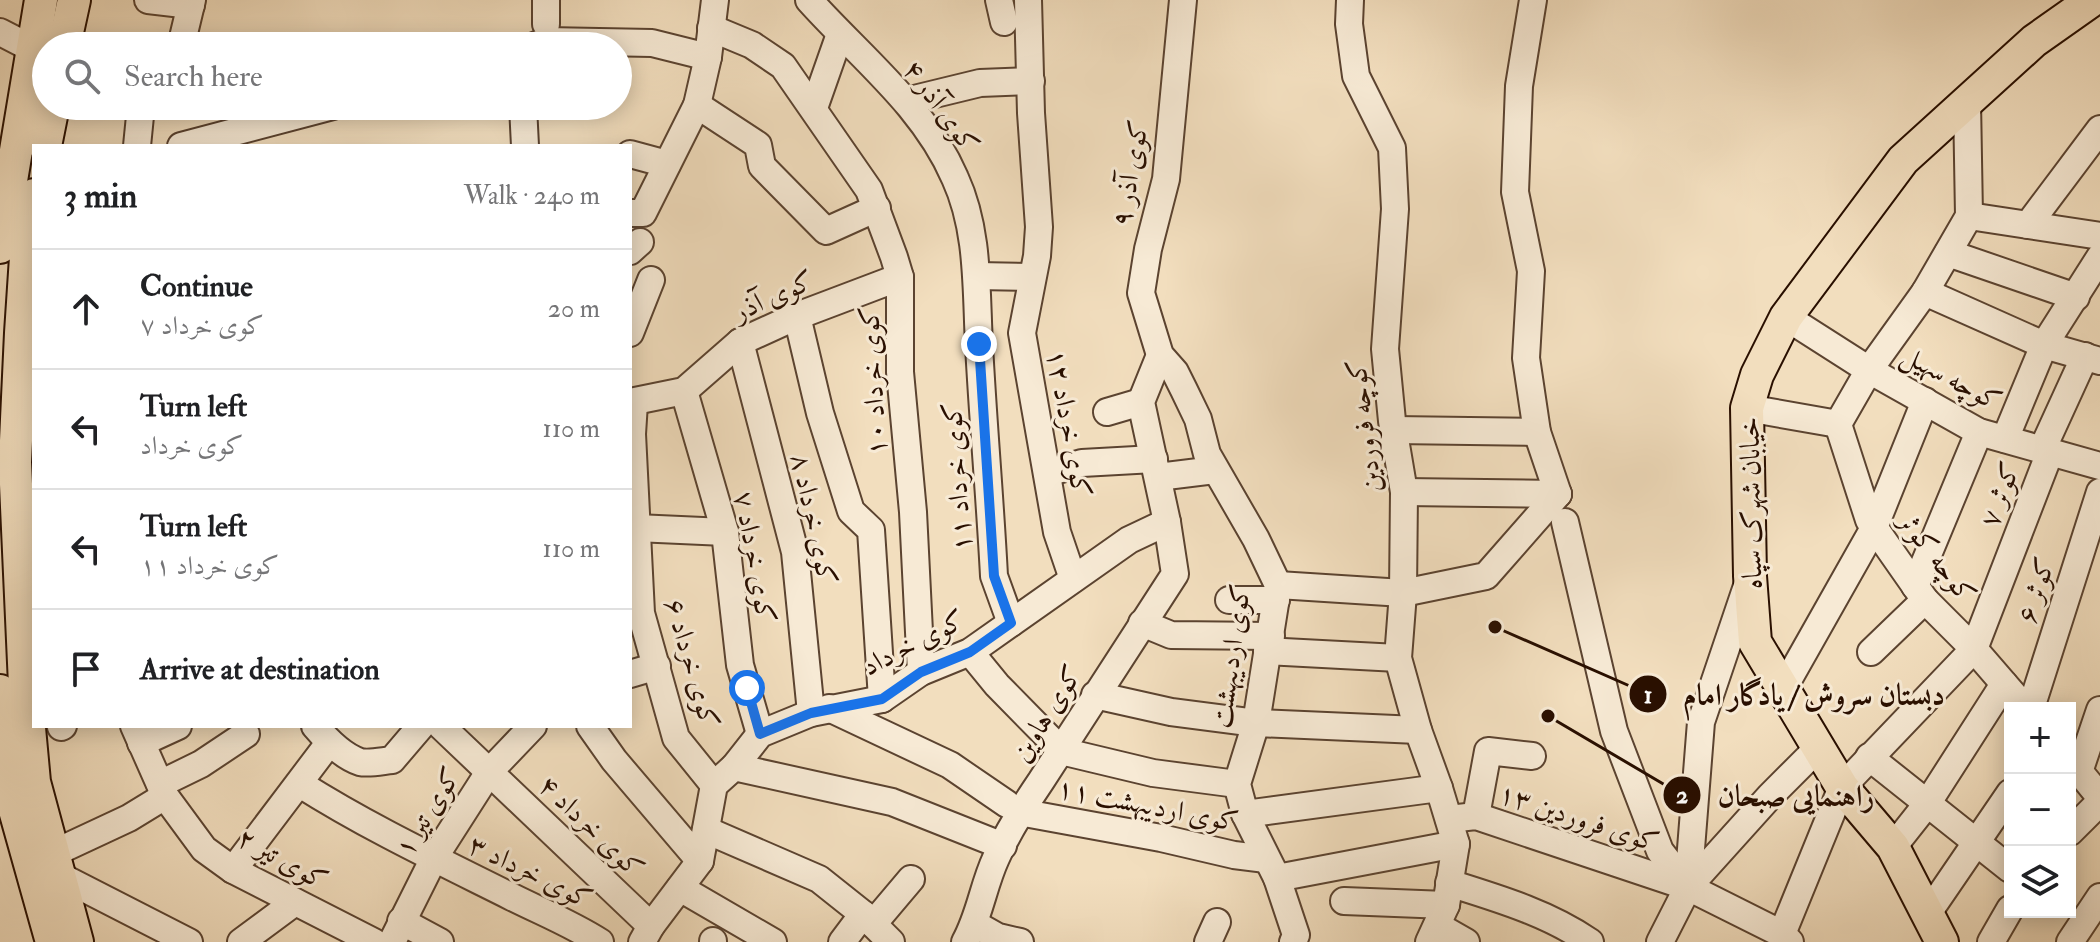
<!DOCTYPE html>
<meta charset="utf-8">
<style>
body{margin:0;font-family:"IM FELL Double Pica",Amiri,serif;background:#f6f6f6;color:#202124}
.controls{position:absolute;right:24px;bottom:24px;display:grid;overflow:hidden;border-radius:0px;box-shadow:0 4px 20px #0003}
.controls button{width:72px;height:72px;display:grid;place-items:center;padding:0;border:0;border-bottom:2px solid #e0e0e0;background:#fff;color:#202124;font:40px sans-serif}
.stop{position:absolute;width:24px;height:24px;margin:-18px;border:6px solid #1a73e8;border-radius:50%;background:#fff}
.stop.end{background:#1a73e8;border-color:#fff;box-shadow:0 2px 8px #0008}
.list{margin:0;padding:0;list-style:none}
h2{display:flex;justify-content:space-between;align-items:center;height:104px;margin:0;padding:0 32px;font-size:34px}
h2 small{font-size:26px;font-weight:400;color:#757577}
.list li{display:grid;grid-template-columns:52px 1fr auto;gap:24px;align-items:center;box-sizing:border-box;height:120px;padding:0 32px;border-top:2px solid #e0e0e0}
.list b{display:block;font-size:30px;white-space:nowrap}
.list p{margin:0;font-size:26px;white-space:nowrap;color:#757577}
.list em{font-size:26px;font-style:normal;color:#757577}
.icon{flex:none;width:44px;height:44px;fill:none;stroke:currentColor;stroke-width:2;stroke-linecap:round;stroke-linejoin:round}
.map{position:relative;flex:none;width:2100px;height:942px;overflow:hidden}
.search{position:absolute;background:#fff;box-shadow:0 4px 20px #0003;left:32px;top:32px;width:600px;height:88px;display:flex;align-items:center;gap:20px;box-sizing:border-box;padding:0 28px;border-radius:44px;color:#757577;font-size:30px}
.panel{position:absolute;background:#fff;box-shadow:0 4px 20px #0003;left:32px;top:144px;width:600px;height:584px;border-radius:0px}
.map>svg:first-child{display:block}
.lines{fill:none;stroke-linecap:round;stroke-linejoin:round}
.minor-casing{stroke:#5b4330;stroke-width:30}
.major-casing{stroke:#290f00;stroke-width:36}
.minor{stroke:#f7ead5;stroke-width:26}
.major{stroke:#f2debe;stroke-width:32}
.route{stroke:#1a73e8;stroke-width:10}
.labels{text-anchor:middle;stroke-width:6;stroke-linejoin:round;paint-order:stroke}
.street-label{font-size:28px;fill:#290f00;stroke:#f7ead5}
.leader{fill:none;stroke:#290f00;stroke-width:3}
.callout-dot{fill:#290f00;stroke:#f7ead5;stroke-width:3}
.mark-label{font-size:24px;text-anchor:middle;font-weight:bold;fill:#fff}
.callout-label{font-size:30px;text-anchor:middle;font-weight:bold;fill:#290f00;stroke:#f7ead5;stroke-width:6;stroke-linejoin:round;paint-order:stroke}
</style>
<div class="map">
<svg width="2100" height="942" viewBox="0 0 2100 942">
<rect width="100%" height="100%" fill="#f2debe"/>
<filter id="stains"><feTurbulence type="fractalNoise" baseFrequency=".0025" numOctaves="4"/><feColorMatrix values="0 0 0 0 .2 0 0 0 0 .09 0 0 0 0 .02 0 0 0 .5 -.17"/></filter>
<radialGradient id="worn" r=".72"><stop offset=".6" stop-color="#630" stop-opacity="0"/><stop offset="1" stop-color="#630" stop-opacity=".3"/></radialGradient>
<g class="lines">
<g class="minor-casing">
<g id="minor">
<path d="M148,0L191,5"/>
<path d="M546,0V24"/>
<path d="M809,0C860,57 924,106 955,178C979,230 976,289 979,345C983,422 990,499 994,576L1011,623"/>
<path d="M999,0L1004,22"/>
<path d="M1028,0L1031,113L1039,227L1037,256L1022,333L1057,532L1073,579"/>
<path d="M1183,0L1166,179L1148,249L1141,293L1160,355L1175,372L1184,390L1198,419L1207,454L1256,539L1278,585L1256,723L1237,784L1245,814L1277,878L1296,935L1293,942"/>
<path d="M1350,0L1349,24L1356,76L1392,148L1395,209L1385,349L1392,421L1404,492L1403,593L1398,658L1418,730L1439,788L1456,844L1446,905L1429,942"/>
<path d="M1533,0L1519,86L1515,192L1531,271L1526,358L1537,432L1558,494"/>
<path d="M711,28L752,45L783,66L869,190L894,257L900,277V372L913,512L921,672"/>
<path d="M0,32L33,49"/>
<path d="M181,46L192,0"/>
<path d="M534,46L546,41L652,43L708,57"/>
<path d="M906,101L980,83L1031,81"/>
<path d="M697,105L758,145L762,166L826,231L877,208"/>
<path d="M523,106L525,146"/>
<path d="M814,108L840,34"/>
<path d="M137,146L141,106"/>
<path d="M181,146L333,106"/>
<path d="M630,154L667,164"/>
<path d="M630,213H643L697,105L708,57L715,0"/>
<path d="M1969,216L2100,236"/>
<path d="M2028,225L2100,129"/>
<path d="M630,251L640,242"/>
<path d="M1948,253L2076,297"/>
<path d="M977,276L1032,277"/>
<path d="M1925,292L2044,345L2100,361"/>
<path d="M797,316L820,413L851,511L871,530L882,699"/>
<path d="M1786,317L1869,370L1979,432L2100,466"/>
<path d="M630,333L651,280"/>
<path d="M740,342L795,552L811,713"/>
<path d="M684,391L725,532L740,665L760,734"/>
<path d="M630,402L684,391L740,342L797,316L900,277"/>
<path d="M634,403L632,434L641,613L676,738L714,785"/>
<path d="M1747,408L1838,424"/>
<path d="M1107,412L1141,402"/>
<path d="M1838,424L1869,370L1925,292L1969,216L1967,101"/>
<path d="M1838,424L1869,520L1925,600L1974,649L2025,708"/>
<path d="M1394,430L1537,432"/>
<path d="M2005,439L2044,345L2100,257"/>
<path d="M2042,450L2085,356"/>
<path d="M1047,473L1082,463L1154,459"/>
<path d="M1158,477L1215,470"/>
<path d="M1404,492L1558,494"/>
<path d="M1565,522L1614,731L1660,851L1688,887"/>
<path d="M636,528L725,532"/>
<path d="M1278,585L1403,593L1486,576L1558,494"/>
<path d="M1915,586L1979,432"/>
<path d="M1229,600H1276"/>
<path d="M1142,623L1171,635L1271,636"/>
<path d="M1267,651L1398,658"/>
<path d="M970,652L997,685L1054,743"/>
<path d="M1871,652L1925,600"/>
<path d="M630,674L657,666"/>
<path d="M1783,689L1874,528L1925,401"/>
<path d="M1095,695L1171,712L1256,723L1418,730"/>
<path d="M829,708L950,765L1007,804"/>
<path d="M2031,708L2100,492"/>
<path d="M134,726L165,796L204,849L233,870L374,942"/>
<path d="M315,726C326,739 342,756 360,762C369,764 382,761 392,760L421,726"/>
<path d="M441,726L651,926"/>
<path d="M590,726L614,760L700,861"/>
<path d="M61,727L63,726"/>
<path d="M141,743L178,726"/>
<path d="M1061,751L1153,773L1237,784"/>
<path d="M1869,757L2010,869"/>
<path d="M2070,760L2100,797"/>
<path d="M734,767L892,802L1003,846"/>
<path d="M2079,772L2100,710"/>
<path d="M160,784L201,764L246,734"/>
<path d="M300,784C368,827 440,861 512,897C542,912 572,924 600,942"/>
<path d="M1019,812L1161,838L1234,855L1266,859"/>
<path d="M1245,814L1439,788"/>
<path d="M1476,816L1488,751L1532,756"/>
<path d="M1449,819L1476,816L1688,887L1782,934L1790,942"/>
<path d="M706,830L819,879L863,914L891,942"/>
<path d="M2070,832L2100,802"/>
<path d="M1893,847L1927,804L2004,684"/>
<path d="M54,853L129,818L165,796"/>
<path d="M233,870L329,743"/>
<path d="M60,876L189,942"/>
<path d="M1277,878L1456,844"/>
<path d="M1449,883C1497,898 1548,913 1590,942"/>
<path d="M1688,887L1770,796L1818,748"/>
<path d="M680,888L773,942"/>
<path d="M1344,901L1446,905"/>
<path d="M1928,913L2010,793"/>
<path d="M401,921L440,942"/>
<path d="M873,924L911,879"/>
<path d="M975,924L998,937L1020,942"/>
<path d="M1438,926L1466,942"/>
<path d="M1782,934L1842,787L1974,649L2050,452"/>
<path d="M241,942L295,902"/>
<path d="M392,942L434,858L489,772L533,726"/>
<path d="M642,942L651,926L700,861L714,785L734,767L760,734L811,713L882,699L921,672L970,652L1129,540L1167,522"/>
<path d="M713,942V941"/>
<path d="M842,942L863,914"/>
<path d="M965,942C980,915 983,886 996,858C1008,831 1024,806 1041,781L1175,574L1167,522L1141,402L1160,355"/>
<path d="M1208,942L1217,922"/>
<path d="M1660,942L1688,887L1701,722L1748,583"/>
<path d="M1991,942L2010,909"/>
<path d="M2070,942L2100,897"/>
</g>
</g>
<g class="major-casing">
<g id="major">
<path d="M64,46L74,0"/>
<path d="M45,146L53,106"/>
<path d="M34,195L28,227L21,333L15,462L25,685L34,782L77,942"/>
<path d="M0,247L41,0"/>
<path d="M0,691L8,785L52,942"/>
<path d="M1942,942L1893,847L1842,787L1755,642L1750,576L1747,408L1757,375L1786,317L1903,160L2034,41L2092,0"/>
</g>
</g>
<use href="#minor" class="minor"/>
<use href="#major" class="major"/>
</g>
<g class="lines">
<path class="route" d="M747,688L760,734L811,713L882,699L921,672L970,652L1011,623L994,576L979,344"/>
</g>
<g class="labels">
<g class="street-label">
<text transform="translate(942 106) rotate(54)" y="10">کوی آذر ۴</text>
<text transform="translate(1129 173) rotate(-80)" y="10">کوی آذر ۹</text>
<text transform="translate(773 295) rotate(-24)" y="10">کوی آذر</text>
<text transform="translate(1952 377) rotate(28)" y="10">کوچه سهیل</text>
<text transform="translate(872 381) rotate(-93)" y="10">کوی خرداد ۱۰</text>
<text transform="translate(1070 423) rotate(80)" y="10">کوی خرداد ۱۲</text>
<text transform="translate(1363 426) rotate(-97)" y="10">کوچه فروردین</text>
<text transform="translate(956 477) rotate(-94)" y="10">کوی خرداد ۱۱</text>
<text transform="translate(1999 494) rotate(-69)" y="10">کوثر ۷</text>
<text transform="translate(1750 503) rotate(-91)" y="10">خیابان شهرک سپاه</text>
<text transform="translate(815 519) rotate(78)" y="10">کوی خرداد ۸</text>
<text transform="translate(756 557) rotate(80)" y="10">کوی خرداد ۷</text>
<text transform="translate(1938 557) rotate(52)" y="10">کوچه کوثر</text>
<text transform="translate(2035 590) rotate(-72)" y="10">کوثر ۶</text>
<text transform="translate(913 642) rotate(-27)" y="10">کوی خرداد</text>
<text transform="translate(1230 656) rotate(-82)" y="10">کوی اردیبهشت</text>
<text transform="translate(693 663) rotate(74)" y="10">کوی خرداد ۶</text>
<text transform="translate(1046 713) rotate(-58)" y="10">کوی هاوین</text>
<text transform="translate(1148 804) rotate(11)" y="10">کوی اردیبهشت ۱۱</text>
<text transform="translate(427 811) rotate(-58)" y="10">کوی تیر ۱</text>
<text transform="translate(1579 817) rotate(18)" y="10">کوی فروردین ۱۳</text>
<text transform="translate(592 826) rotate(44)" y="10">کوی خرداد ۴</text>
<text transform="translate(283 858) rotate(29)" y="10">کوی تیر ۲</text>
<text transform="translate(531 871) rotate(26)" y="10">کوی خرداد ۳</text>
</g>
</g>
<path class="leader" d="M1495 627L1648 694M1548 716L1682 795"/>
<g class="callout-dot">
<circle cx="1495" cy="627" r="8"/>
<circle cx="1548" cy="716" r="8"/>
<circle cx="1648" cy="694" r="20"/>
<circle cx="1682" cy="795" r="20"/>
</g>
<g class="mark-label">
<text x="1648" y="703">1</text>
<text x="1682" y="803">2</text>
</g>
<g class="callout-label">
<text x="1814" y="705">دبستان سروش / یادگار امام</text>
<text x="1796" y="806">راهنمایی صبحان</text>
</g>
<rect width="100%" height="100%" filter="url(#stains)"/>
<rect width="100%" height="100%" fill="url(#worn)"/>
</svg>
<div class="controls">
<button>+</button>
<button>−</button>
<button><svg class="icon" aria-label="layers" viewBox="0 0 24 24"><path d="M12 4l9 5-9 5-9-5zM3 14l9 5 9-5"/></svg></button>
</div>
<div class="stop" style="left:747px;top:688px"></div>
<div class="stop end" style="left:979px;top:344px"></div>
<div class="search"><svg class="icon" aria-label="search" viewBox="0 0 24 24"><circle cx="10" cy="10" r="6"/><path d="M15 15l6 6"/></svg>Search here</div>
<section class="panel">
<h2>3 min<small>Walk · 240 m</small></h2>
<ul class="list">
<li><svg class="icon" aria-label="ahead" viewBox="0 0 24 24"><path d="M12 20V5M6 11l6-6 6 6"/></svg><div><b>Continue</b><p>کوی خرداد ۷</p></div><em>20 m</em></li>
<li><svg class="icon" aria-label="left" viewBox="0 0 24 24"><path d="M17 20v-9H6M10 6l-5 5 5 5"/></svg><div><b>Turn left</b><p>کوی خرداد</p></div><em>110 m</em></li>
<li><svg class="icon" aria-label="left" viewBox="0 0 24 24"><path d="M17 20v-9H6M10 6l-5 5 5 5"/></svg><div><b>Turn left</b><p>کوی خرداد ۱۱</p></div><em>110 m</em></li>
<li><svg class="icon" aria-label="arrive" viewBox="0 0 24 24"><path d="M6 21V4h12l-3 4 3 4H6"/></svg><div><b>Arrive at destination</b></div></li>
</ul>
</section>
</div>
